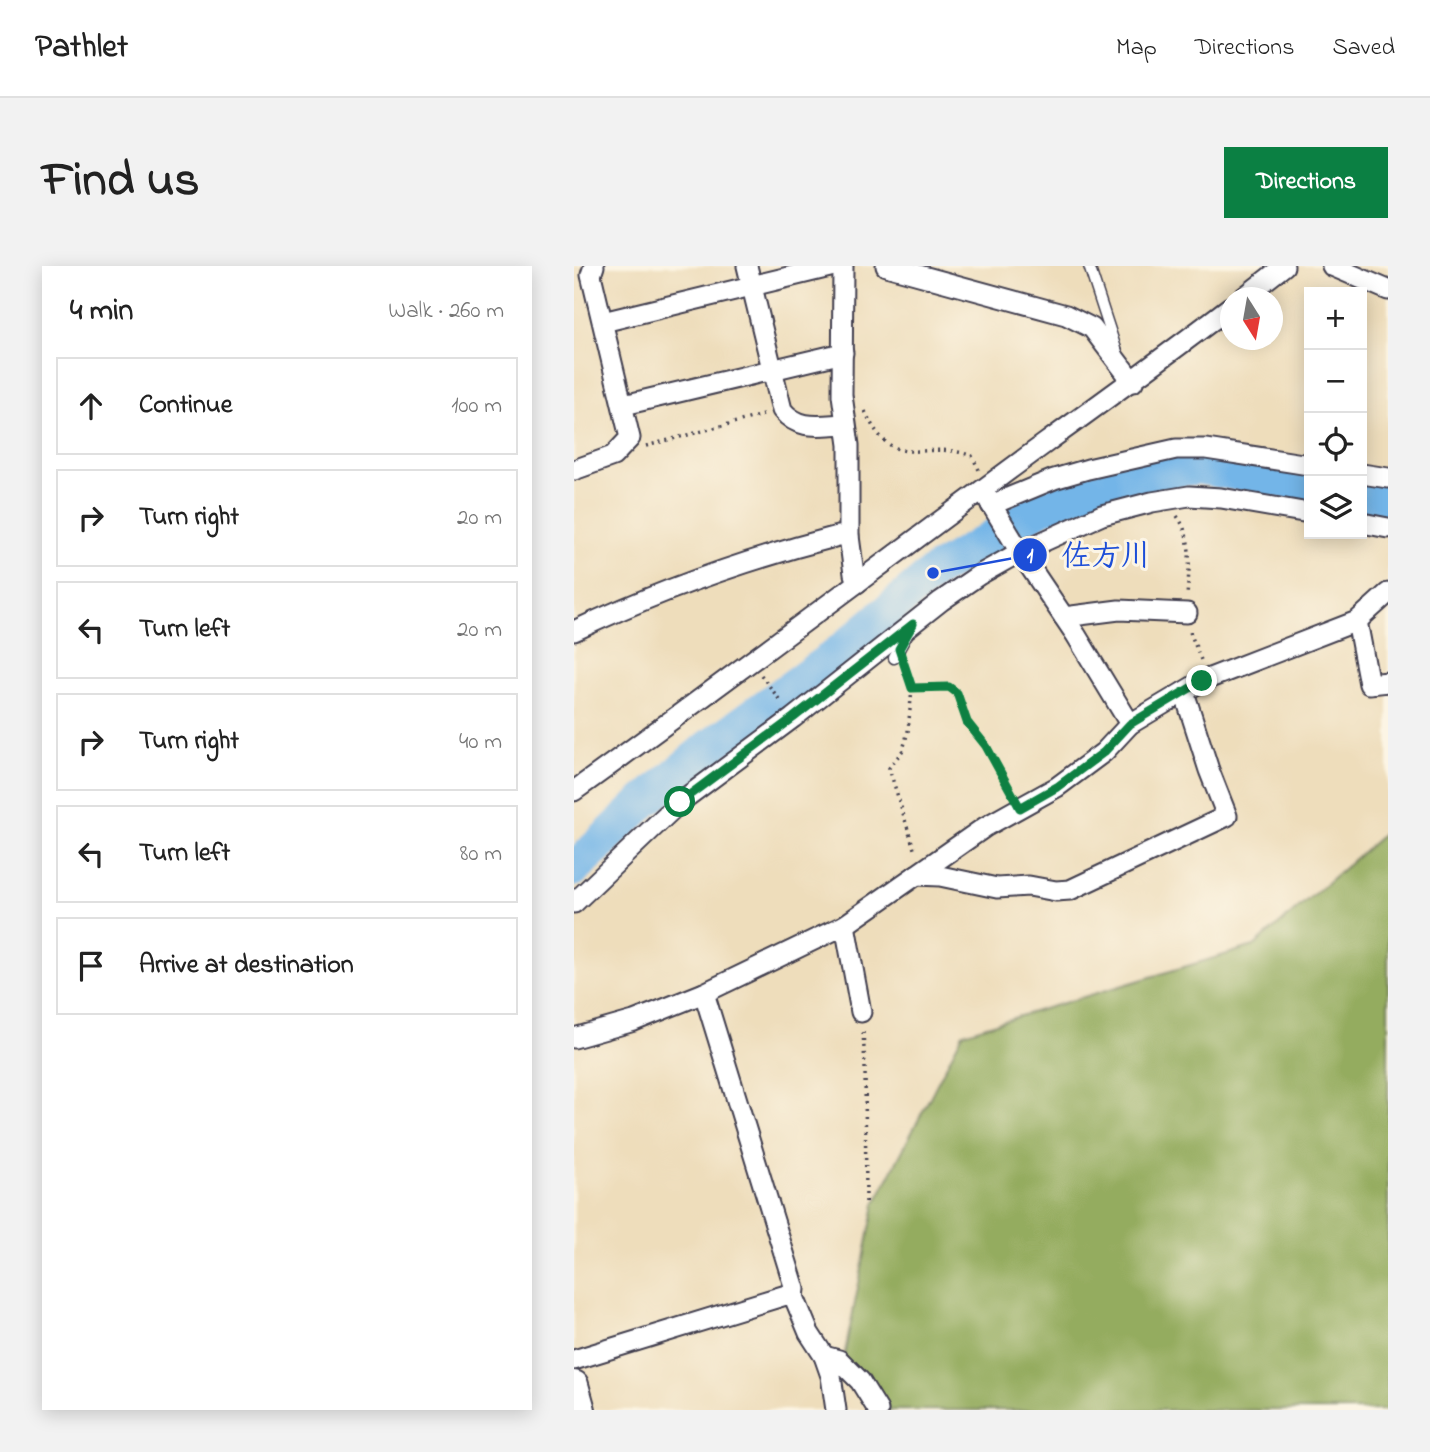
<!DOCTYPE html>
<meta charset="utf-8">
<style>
body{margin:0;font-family:"Indie Flower","Klee One",sans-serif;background:#f2f2f2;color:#222}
.controls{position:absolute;right:21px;top:21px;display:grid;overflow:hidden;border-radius:0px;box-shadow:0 4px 18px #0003}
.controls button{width:63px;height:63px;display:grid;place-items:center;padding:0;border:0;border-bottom:2px solid #e0e0e0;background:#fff;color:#222;font:35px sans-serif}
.compass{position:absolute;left:646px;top:21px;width:63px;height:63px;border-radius:50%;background:#fff;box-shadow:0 4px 18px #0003;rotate:169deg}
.stop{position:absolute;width:21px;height:21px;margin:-16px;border:5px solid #0b8043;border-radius:50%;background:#fff}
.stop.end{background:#0b8043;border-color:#fff;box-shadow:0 2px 7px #0008}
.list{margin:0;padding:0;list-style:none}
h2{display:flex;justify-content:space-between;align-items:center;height:91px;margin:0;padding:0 28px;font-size:30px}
h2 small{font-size:23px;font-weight:400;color:#767676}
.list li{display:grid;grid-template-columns:46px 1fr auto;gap:21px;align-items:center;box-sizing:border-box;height:98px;margin:0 14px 14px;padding:0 14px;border:2px solid #e0e0e0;border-radius:0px}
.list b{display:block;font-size:26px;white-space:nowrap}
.list em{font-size:23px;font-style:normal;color:#767676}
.icon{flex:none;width:38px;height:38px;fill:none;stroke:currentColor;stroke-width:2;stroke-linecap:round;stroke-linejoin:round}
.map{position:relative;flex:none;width:814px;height:1144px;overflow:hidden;border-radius:0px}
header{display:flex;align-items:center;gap:42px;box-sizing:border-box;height:98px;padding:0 35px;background:#fff;border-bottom:2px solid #e0e0e0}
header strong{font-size:33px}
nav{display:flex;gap:38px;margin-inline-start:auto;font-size:24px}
.intro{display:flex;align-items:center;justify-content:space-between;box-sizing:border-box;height:168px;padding:0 42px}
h1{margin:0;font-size:49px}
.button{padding:18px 32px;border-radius:0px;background:#0b8043;color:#fff;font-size:24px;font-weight:700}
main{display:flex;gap:42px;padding:0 42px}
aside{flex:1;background:#fff;border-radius:0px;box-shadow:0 4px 18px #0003}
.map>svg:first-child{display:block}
.forest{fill:#94ac5e;stroke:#5b674c;stroke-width:2}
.water{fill:#73b5e8;stroke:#4a6c92;stroke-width:2}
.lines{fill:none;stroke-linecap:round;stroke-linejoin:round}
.river{stroke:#73b5e8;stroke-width:35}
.lane-casing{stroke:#413e4e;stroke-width:13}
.street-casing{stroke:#413e4e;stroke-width:23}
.secondary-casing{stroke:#413e4e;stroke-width:32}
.path{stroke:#413e4e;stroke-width:3.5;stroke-dasharray:2 5;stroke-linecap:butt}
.lane{stroke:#fff;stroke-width:10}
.street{stroke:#fff;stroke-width:19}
.secondary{stroke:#fff;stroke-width:28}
.route{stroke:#0b8043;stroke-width:9}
.leader{fill:none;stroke:#1d4ed8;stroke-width:2.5}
.callout-dot{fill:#1d4ed8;stroke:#fcf5e5;stroke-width:2.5}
.mark-label{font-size:21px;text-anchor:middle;font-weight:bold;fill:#fff}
.callout-label{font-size:30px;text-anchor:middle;font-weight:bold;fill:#1d4ed8;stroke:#fcf5e5;stroke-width:6;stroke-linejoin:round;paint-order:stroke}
</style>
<header>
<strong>Pathlet</strong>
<nav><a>Map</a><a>Directions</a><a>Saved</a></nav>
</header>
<div class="intro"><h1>Find us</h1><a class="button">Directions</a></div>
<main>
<aside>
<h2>4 min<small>Walk · 260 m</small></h2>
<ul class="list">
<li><svg class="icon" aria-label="ahead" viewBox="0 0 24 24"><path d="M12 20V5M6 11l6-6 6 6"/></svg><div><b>Continue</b></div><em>100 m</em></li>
<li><svg class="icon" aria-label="right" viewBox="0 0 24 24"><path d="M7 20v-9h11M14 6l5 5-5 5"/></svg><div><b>Turn right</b></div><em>20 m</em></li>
<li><svg class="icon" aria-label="left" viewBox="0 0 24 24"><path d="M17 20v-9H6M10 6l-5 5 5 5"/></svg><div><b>Turn left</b></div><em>20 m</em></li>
<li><svg class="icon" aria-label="right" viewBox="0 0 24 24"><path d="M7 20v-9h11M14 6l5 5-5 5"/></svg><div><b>Turn right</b></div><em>40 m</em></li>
<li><svg class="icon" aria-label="left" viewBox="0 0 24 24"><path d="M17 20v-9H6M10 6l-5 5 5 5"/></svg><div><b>Turn left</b></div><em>80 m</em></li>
<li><svg class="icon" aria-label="arrive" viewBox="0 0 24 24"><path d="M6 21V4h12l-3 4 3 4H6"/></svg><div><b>Arrive at destination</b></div></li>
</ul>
</aside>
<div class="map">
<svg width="814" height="1144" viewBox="0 0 814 1144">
<rect width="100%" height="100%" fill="#fcf5e5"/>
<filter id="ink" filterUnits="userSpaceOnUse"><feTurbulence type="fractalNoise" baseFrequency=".0143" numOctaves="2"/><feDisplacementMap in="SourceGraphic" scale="14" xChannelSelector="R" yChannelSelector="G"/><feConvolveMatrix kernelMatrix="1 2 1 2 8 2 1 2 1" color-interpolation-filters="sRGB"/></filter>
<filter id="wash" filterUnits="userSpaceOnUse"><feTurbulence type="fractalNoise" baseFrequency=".00686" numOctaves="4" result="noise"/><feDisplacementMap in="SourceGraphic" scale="28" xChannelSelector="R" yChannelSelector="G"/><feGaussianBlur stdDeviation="1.57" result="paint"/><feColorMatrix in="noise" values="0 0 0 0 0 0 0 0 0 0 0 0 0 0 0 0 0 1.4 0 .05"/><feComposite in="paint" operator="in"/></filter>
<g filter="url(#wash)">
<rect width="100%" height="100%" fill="#edb"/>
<path class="forest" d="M814,564V1144H316L270,1091L301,938L389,767L680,680Z"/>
<path class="water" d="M66,539L0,609V596Z"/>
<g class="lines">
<g class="river">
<path d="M788,229L814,233"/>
<path d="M0,603L66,539L130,485L262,389L359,307L468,241L564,210L624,201L735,220"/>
</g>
</g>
</g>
<g filter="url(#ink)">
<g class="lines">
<g class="lane-casing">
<g id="lane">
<path d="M515,0L544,89"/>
<path d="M320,392L334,367"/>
</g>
</g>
<g class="street-casing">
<g id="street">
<path d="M173,0L208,144C225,165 246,159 271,158"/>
<path d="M269,0L268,129L275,179V270L280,308L283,317"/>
<path d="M312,0L492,49L518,62L559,116"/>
<path d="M758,0L814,24"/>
<path d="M669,32L710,0"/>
<path d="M29,56L260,0"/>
<path d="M50,139L269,87"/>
<path d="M0,204L39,190L56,172L17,9L20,0"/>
<path d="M788,208L814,212"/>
<path d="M411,228L446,286L502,369L556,458"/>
<path d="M417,239L480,213L514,203L602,183H632L735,199"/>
<path d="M788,257L814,262"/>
<path d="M490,351L545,344L613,347"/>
<path d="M783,355L795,418L814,416"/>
<path d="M0,365C84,325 174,293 264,270H275"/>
<path d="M0,525C159,411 315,292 473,176C535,131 596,87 656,41"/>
<path d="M342,609L366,610L423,622L455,620L482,625L496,624L653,550L635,504L610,426"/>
<path d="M0,637L106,536L219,452L367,335L405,309L446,286L528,249L578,236L615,230L647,232L735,247"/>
<path d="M271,659L287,746"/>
<path d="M130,727L221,1023L220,1031"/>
<path d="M0,772L60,755L130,727L271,659L411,561L483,521L530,486L556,458L628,415L783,355L814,327"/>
<path d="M250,1090L265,1094L286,1115L304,1144"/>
<path d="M0,1094L212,1029L220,1031L235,1067L250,1090L257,1110L262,1144"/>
</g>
</g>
<g class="secondary-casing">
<path id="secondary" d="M0,1119L7,1144"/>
</g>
<g class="path">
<path d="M291,145C321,211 349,171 398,190L405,204"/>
<path d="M72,180L189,149"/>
<path d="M603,250C620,273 615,303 613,330"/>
<path d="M616,366L627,394"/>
<path d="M332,402L338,422L334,465L329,484L315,502L341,586"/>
<path d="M187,409L208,437"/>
<path d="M338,422L375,421L383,427L393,456L412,479L436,524"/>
<path d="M289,766L291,799L292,938"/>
</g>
<use href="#lane" class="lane"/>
<use href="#street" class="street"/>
<use href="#secondary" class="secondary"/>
</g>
</g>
<g class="lines" filter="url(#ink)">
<path class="route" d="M106,536L219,452L339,358L325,383L338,422L375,421L383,427L393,456L412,480L446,542L483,521L530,486L556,458L628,415"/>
</g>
<path class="leader" d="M359 307L456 289"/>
<g class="callout-dot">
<circle cx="359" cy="307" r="7"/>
<circle cx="456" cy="289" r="18"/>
</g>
<g class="mark-label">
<text x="456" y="296">1</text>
</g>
<g class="callout-label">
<text x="532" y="299">佐方川</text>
</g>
</svg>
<div class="controls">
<button>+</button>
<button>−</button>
<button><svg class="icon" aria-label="locate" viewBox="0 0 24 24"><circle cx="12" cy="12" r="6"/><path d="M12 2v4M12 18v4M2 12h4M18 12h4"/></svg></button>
<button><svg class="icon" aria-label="layers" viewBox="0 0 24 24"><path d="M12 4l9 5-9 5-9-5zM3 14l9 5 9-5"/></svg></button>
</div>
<svg class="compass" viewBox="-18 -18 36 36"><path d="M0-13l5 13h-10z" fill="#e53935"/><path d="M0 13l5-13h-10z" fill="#767676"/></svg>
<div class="stop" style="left:106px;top:536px"></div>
<div class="stop end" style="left:628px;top:415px"></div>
</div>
</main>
